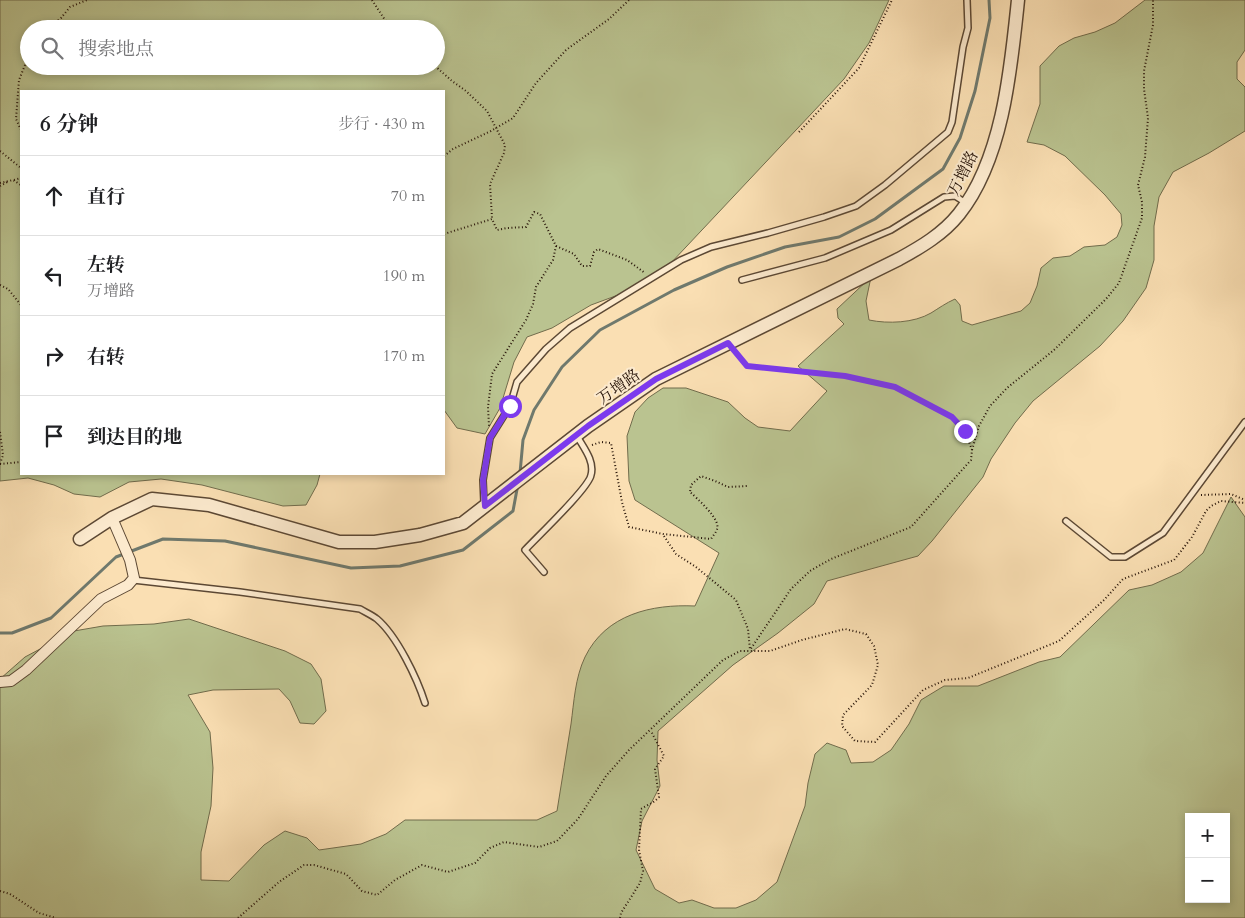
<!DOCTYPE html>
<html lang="zh">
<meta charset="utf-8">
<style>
body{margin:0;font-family:Cardo,"Noto Serif SC",serif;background:#f2f2f2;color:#202124}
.controls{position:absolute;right:15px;bottom:15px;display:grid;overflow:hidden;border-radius:0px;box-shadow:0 2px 8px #0003}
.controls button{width:45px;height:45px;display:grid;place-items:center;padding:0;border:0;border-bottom:1px solid #e0e0e0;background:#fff;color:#202124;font:25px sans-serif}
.stop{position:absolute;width:15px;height:15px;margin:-11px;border:4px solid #7c3aed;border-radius:50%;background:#fff}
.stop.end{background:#7c3aed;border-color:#fff;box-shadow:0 1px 5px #0008}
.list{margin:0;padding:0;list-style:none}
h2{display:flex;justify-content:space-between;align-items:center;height:65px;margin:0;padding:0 20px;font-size:21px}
h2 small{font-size:16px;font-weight:400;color:#757577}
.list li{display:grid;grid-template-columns:32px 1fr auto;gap:15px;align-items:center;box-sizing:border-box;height:80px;padding:0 20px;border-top:1px solid #e0e0e0}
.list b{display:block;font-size:19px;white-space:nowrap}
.list p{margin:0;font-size:16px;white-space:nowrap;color:#757577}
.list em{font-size:16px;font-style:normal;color:#757577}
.icon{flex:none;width:28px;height:28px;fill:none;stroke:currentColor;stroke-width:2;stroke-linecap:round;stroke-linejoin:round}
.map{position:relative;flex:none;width:1245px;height:918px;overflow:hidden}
.search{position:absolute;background:#fff;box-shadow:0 2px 8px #0003;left:20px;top:20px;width:425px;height:55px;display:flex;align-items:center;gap:12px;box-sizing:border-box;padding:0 18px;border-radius:28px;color:#757577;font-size:19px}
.panel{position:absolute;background:#fff;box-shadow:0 2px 8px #0003;left:20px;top:90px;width:425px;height:385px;border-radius:0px}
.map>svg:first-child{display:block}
.green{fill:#bac390;stroke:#716c4c;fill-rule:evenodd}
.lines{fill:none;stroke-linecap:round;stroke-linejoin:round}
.stream{stroke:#6f796d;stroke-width:3}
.service-casing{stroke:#5c4834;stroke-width:8}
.minor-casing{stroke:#5c4834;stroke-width:12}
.tertiary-casing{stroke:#5c4834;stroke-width:15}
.path{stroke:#281509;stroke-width:2;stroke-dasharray:1 2.5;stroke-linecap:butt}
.service{stroke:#fceace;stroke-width:5}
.minor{stroke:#fceace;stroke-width:10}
.tertiary{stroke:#fceace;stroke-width:12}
.route{stroke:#7c3aed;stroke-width:6}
.labels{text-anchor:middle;stroke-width:4;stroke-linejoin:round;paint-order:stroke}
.street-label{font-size:16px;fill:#281509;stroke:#fceace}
</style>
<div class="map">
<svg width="1245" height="918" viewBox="0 0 1245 918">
<rect width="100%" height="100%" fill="#fadfb3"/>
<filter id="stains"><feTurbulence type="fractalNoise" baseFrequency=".004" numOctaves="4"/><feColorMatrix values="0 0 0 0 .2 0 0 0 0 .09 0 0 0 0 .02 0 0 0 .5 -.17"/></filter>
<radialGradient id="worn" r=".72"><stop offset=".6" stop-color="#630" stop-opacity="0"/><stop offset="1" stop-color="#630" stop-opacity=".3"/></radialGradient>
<g class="green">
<path d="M0,0H889L869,43L844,79L670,264L629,291L591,305L552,328L527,337L514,362L500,408L485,434L457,428L444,410V91H21V474H320L317,485L306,505L283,506L202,485L161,479L129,482L100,497L74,494L54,485L28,478L0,481ZM29,29H436V66H29Z"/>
<path d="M1145,0H1245V50L1237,62V79L1245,87V131L1209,153L1173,172L1159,197L1154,226V260L1146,288L1123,321L1100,346L1033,401L1015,423L991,459L983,477L932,541L918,556L827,581L814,604L778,633L733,665L658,731L657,760L660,786L642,821L636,850L655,889L679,903L692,900L714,908H736L756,900L777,882L805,806L808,783L815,754L827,743L846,750L851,763L873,762L891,750L909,724L921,700L944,686H978L1039,662L1060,657L1129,590L1152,585L1181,572L1203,553L1231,497L1245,517V918H0V679L25,657L74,631L103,626L154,624L189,619L285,651L311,664L321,679L326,711L314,724L300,723L290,701L279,689L213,690L188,695L210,732L213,768L211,806L201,852V880L229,881L264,845L285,831L307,838L319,850L361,844L386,834L405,820H537L557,811C562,782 566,753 571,724C574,702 575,678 585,657C606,614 652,604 695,606L719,553L635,500L629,481L627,436L635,412L648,398L663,388H686L728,402L745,418L758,427L790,431L827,391L798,366L844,324L838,318L837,309L871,277L866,301L869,320C888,324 914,323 931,313C939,308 946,303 955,299L960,305L962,321L972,325L1021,311L1030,303L1037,286L1041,268L1053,258L1070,256L1084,247L1105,245L1117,237L1122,225L1121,214L1105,195L1065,156L1044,145L1027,142L1040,104V66L1059,46L1074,38L1095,32L1115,23ZM1189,817H1226V899H1189Z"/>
</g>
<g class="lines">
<g class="stream">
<path d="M520,473L523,440L534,410L562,367L600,330L674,290L727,267L785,247L839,237L875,219L943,169L960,138L975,91L990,18L989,0"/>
<path d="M0,633H12L51,618L116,557L163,539L225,541L351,568L400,566L463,550L513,511L518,484"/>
</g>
<g class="service-casing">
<g id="service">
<path d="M742,280L825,258L891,230L944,197L955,196L966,203"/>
<path d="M484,503L483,480L490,438L510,406L517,382L546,349L570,328L681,260L711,247L768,233L824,217L856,206L885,185L948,132L952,122L963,47L968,28L967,0"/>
<path d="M1066,521L1111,557H1125L1163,533L1245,422"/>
<path d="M544,572L525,550C537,537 589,488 591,475C595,461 583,447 577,436"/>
<path d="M133,580L240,592L360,609C365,612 372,615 377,619C397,636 417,678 425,703"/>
</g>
</g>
<g class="minor-casing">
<path id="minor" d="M0,682L11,681L26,670L101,599L128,585L134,578L130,560L112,518"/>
</g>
<g class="tertiary-casing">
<path id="tertiary" d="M80,539L112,518L152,499L209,505L339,542H375L420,535L463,523L588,426L656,379L899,259C921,247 943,234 959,214C1003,159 1011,68 1018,0"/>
</g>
<g class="path">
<path d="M372,0L385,20L394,29"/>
<path d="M47,29L61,18L70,7L87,0"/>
<path d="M435,66L452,81L466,91L487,111L505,145L504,153L490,184L492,218"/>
<path d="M21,130L16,119L19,80L29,55"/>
<path d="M799,132L859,68L892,0"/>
<path d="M0,151L21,168"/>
<path d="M444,156L453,149L491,131L513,118L536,83L566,50L609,19L629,0"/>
<path d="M14,180L21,178"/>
<path d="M0,183L13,180L21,185"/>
<path d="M0,186L9,181"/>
<path d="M444,234L492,219L497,230L507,228L526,227L534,212L540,214L556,246L553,260L536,287L533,304L526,320L492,374L488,407L489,426"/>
<path d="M556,246L574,254L582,266H590L594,252L598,249L627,260L645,273"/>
<path d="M0,285L8,289L21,305"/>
<path d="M736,353L747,366L845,376L895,387L951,417L965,431L972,450L971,460L911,527L831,559L810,571L791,589L750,650"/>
<path d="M0,432L3,455L0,464"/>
<path d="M592,445L601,442L611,443L622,502L629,527L663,534L711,539C714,534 719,530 717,524C715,515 698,499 690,492L691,485L701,476L715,481L728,487L748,486"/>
<path d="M972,450L979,426L990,406L1007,388L1054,350L1106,299L1119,283L1142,218V202L1138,185L1145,157L1148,118L1144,89V71L1153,25V0"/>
<path d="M0,464L21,462"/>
<path d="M1201,495L1231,494L1245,500"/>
<path d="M664,536L676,554L696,567L736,600L748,629L750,650"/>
<path d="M0,891L10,894L39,913L56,918"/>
<path d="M238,918L279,882L304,865H314L346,874L362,891L377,895L395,880L422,865L448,872L475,863L490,848L504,842L539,847L557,841L578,819L606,776L629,750L723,660L740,651H770L802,640L845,629L866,634L874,646L878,665L872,685L843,715L842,726L855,741L875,742L923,690L945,680L968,678L1059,641L1104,600L1123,579L1174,560L1192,537L1206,511L1211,506L1221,501L1245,503"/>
<path d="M620,918L621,913L640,883L643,871L639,850L641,809L655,801L659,797L655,769L664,756L651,731"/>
</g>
<use href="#service" class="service"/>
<use href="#minor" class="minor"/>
<use href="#tertiary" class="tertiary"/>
</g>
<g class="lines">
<path class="route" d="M510,406L490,438L483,480L485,506L588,426L656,379L728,343L747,366L845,376L895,387L952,417L965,431"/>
</g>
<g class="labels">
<g class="street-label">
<text transform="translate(962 173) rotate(-64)" y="6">万增路</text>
<text transform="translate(618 386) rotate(-35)" y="6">万增路</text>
</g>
</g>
<rect width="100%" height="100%" filter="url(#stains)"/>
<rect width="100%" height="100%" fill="url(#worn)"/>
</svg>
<div class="controls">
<button>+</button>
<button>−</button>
</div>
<div class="stop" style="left:510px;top:406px"></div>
<div class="stop end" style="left:965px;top:431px"></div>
<div class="search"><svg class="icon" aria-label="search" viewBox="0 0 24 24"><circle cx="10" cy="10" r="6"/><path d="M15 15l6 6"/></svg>搜索地点</div>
<section class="panel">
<h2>6 分钟<small>步行 · 430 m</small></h2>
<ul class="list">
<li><svg class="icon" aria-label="ahead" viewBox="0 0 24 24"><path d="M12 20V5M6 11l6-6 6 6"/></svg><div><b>直行</b></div><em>70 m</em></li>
<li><svg class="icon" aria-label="left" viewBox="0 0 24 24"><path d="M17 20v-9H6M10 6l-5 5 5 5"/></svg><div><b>左转</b><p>万增路</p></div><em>190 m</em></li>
<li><svg class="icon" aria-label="right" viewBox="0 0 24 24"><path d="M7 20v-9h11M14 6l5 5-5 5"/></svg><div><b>右转</b></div><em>170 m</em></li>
<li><svg class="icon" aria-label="arrive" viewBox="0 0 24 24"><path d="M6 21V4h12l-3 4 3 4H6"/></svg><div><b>到达目的地</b></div></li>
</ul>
</section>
</div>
